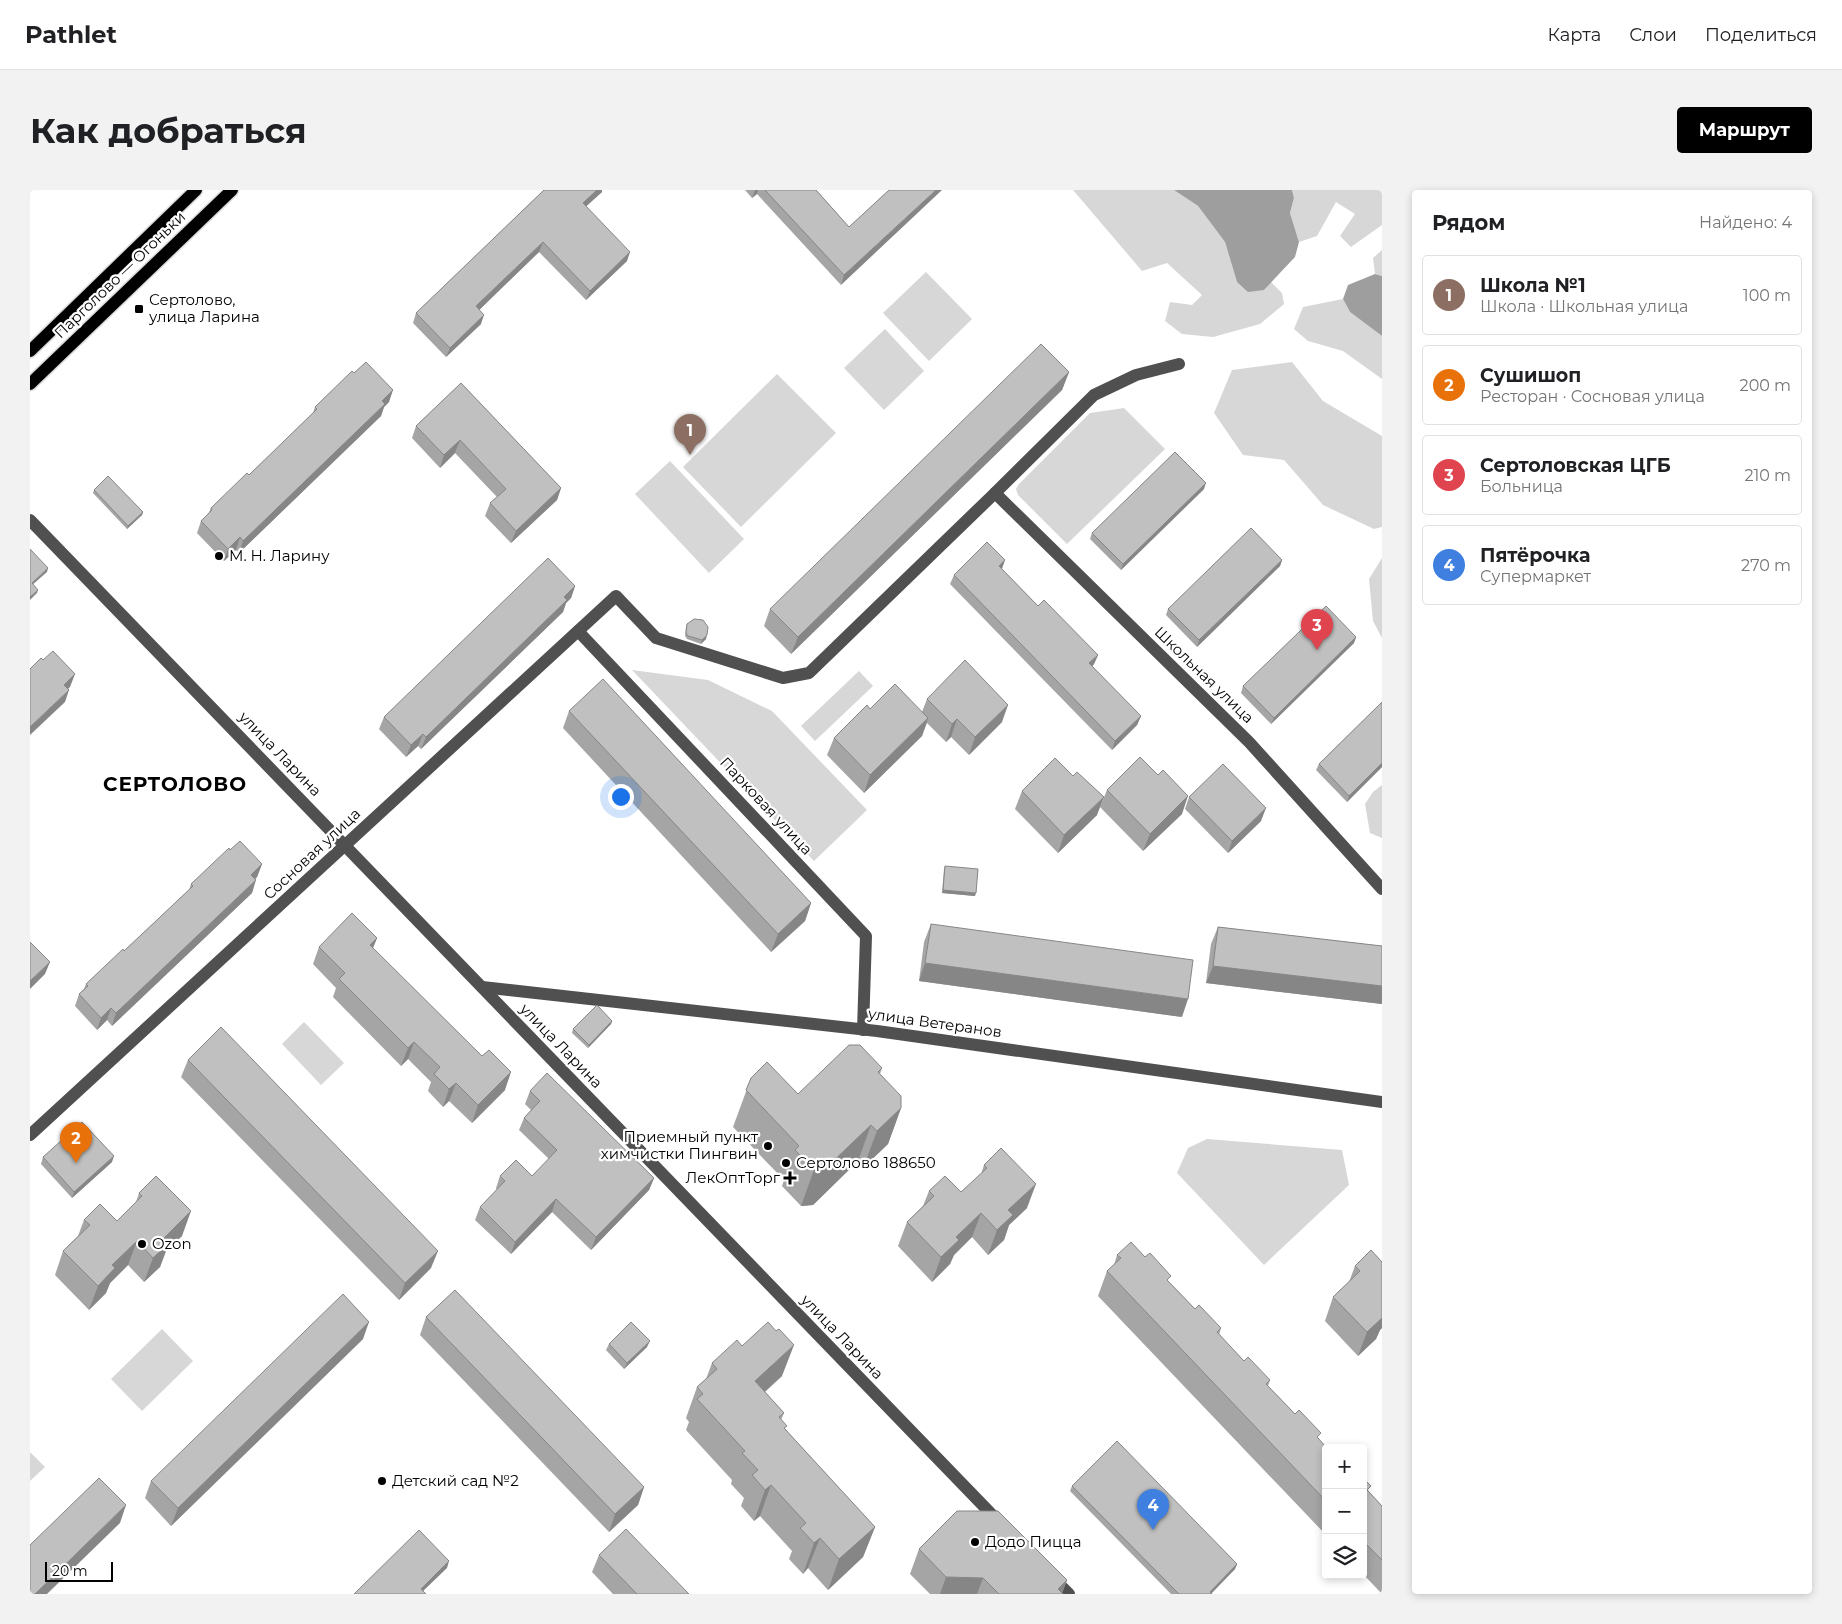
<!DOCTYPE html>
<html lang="ru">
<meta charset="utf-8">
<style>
body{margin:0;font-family:Montserrat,sans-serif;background:#f2f2f2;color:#202124}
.controls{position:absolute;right:15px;bottom:15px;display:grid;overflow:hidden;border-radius:5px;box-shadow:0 2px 8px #0003}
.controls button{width:45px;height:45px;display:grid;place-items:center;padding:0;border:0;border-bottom:1px solid #e0e0e0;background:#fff;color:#202124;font:25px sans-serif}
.scale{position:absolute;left:15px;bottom:12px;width:68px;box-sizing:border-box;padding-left:5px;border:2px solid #000;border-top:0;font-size:14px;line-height:18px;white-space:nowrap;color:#000;-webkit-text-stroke:4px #fff;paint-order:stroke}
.you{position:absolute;left:590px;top:606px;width:18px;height:18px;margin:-12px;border:4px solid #fff;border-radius:50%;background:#1a73e8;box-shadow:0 0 0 8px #1a73e833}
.badge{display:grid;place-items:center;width:32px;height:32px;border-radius:50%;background:#000;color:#fff;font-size:16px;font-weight:700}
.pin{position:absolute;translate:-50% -41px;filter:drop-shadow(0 1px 2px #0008)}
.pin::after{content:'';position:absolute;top:26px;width:18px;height:15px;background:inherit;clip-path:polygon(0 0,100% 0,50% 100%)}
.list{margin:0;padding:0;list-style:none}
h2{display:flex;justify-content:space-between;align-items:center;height:65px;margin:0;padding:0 20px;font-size:21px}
h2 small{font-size:16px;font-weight:400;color:#757577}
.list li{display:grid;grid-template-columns:32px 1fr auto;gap:15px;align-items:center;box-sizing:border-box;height:80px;margin:0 10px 10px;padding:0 10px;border:1px solid #e0e0e0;border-radius:5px}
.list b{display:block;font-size:19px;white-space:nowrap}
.list p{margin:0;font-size:16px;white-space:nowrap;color:#757577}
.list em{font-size:16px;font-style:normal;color:#757577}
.icon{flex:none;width:28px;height:28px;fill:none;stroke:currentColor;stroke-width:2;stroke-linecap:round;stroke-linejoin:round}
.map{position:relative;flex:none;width:1352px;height:1404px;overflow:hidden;border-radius:5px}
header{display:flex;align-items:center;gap:30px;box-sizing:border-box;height:70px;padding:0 25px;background:#fff;border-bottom:1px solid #e0e0e0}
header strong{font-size:24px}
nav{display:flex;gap:28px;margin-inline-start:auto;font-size:18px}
.intro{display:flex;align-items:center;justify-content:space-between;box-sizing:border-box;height:120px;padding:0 30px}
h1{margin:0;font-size:35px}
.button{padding:12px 22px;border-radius:5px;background:#000;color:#fff;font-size:18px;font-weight:700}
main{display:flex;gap:30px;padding:0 30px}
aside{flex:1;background:#fff;border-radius:5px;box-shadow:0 2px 8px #0003}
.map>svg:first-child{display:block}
.green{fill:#d7d7d7}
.water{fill:#9e9e9e}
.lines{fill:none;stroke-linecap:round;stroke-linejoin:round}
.major-casing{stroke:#dbdbdb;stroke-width:15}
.minor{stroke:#505050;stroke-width:12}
.major{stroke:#000;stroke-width:12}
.wall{fill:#a5a5a5}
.shaded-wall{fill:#868686}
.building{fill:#c0c0c0;stroke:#868686}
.poi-dot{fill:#000;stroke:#fff;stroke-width:2}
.labels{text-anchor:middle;stroke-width:4.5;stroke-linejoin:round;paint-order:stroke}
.street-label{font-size:15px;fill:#000;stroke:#fff}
.poi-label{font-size:15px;fill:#000;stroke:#fff;text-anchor:start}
.district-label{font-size:20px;font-weight:bold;letter-spacing:1px;fill:#000;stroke:#fff}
</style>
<header>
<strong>Pathlet</strong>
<nav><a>Карта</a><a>Слои</a><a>Поделиться</a></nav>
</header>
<div class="intro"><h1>Как добраться</h1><a class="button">Маршрут</a></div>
<main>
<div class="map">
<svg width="1352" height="1404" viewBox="0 0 1352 1404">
<rect width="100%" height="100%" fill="#fff"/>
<g class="green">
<path d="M1043,0H1144L1168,16L1195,52L1207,92L1234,100L1241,92L1252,103L1254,114L1230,134L1183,147L1152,144L1135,131L1140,112L1162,115L1172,105L1137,73L1112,81Z"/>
<path d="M1262,0H1352V35L1321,57L1310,46L1325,24L1306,12L1287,46L1269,52L1260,23L1264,8Z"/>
<path d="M1352,60V86L1345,84L1343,68Z"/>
<path d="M896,82L942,129L899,171L853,123Z"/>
<path d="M1313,109L1320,122L1352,146V189L1313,161L1278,151L1264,139L1273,117Z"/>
<path d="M855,139L894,181L854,220L814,178Z"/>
<path d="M1262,172L1293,211L1352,246V337L1344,339L1293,315L1254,270L1213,265L1184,223L1202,180Z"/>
<path d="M747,184L806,243L711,337L653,277Z"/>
<path d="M1094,218L1135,259L1037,354L988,305L986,299L989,294L1060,223Z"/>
<path d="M640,271L714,349L679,383L605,304Z"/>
<path d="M1352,368V448L1343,431L1339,389Z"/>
<path d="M602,480L678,490L742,521L837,620L784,671Z"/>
<path d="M829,481L843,496L785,551L771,536Z"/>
<path d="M1352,595V648L1340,643L1335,614L1343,602Z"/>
<path d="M274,832L314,873L291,895L252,854Z"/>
<path d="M1177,949L1312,960L1319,995L1234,1075L1147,983L1158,958Z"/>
<path d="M132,1139L163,1171L112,1221L81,1189Z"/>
<path d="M0,1262L15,1277L0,1291Z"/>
</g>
<g class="water">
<path d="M1144,0H1262L1264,8L1260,23L1269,52L1265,67L1234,100L1218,102L1207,92L1195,52L1168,16Z"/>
<path d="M1345,84L1352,86V146L1320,122L1313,109L1318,95Z"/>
</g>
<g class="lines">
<g class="major-casing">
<g id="major">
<path d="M0,161L166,0"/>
<path d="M0,194L202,0"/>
</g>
</g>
<g class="minor">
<path d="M965,303L1064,205L1106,185L1149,174"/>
<path d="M0,330L970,1333"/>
<path d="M548,441L836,746L833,840"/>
<path d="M452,797L847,841L1352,912"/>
<path d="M0,945L586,406L626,448L753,488L779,483L965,303L1219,552L1352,699"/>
<path d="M1022,1387L1039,1404"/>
</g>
<use href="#major" class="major"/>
</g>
<g class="wall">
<path d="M514,0H572V2L556,16L597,71L556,110L509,62L449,120L451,134L416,167L383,133L386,123Z"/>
<path d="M715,0H786L819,37L859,0L811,95L727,4L722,8Z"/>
<path d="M1039,182L1032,200L761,464L734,436L740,419Z"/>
<path d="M431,193L531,298L527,310L481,353L455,326L460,313L467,307L425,263L410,278L382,248L386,236Z"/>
<path d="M359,212L354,217L351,226L209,363L206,360L194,371L167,343L171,331L178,324L181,318L219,285L283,223L285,217Z"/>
<path d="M1174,299L1091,380L1060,349L1062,343Z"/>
<path d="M64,300L113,322L112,325L97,339L63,303Z"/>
<path d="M1252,370L1250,376L1167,457L1136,425L1138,419Z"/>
<path d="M972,379L1008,416L1068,465L1064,474L1062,477L1111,526L1107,535L1082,560L920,394L924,385Z"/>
<path d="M545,396L541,408L536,413L533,422L391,559L388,556L376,567L349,539L354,527Z"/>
<path d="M657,434L676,449L671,454L657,449L655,446L656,437Z"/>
<path d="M1326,447L1324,453L1241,534L1211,503L1213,496Z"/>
<path d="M897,509L972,532L939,565L921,547L916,552L897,533L892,546L834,603L797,565L804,548L840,519L892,522Z"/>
<path d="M1352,512V577L1317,612L1286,580L1289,574Z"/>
<path d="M539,521L781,713L775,731L741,762L533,538Z"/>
<path d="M1077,600L1152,624L1113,661L1070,617Z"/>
<path d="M992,601L1067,625L1028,663L985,619Z"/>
<path d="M1159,607L1231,631L1198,663L1155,619Z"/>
<path d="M200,660L232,674L227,687L225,689L222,703L82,836L77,830L67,840L45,816L49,804L54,799L56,794L94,761L159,700L161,694Z"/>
<path d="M915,676L945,706L912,703L914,679Z"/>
<path d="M901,734L1152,827L889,791L894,752Z"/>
<path d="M1188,737L1352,756V814L1176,793L1181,754Z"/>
<path d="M347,748L343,758L475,900L442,933L419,911L413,917L398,901L401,892L378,869L371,876L303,807L306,798L283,774L289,757Z"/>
<path d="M582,831L581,834L558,858L542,843L543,839Z"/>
<path d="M158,870L401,1078L369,1110L151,887Z"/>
<path d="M852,878L850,884L871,918L858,954L833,978L828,971L783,1015L771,1016L752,996L754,990L703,937L721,888L768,904Z"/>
<path d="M500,901L624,988L619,1000L561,1060L522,1022L481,1064L445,1030L450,1017L467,1000L466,998L470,986H502L519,969L489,940L494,928L501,920L495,914Z"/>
<path d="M13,967L82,972L42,1008L11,974Z"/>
<path d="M954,975L997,1018L979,1035L974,1050L958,1065L942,1047L924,1065L920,1074L902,1092L868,1056L877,1032L893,1016L899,1001L931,1002L951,984Z"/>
<path d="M109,1003L152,1046L136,1061L130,1077L114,1092L98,1075L80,1093L76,1103L59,1120L25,1085L33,1061L48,1046L54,1030L87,1031L106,1012Z"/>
<path d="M1087,1065L1139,1092L1165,1119L1191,1138L1189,1145L1214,1171L1240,1190L1238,1196L1289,1249L1296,1258V1345L1068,1106L1077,1081L1084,1075Z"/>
<path d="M1352,1072V1138L1350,1140L1346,1149L1328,1166L1295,1131L1303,1107L1319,1092L1325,1076Z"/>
<path d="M396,1127L614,1297L608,1315L579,1342L390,1145Z"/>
<path d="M333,1149L141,1336L115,1308L121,1291Z"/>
<path d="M579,1154L617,1157L594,1179L576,1160Z"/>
<path d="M712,1156L752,1186L735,1202L754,1223L751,1230L755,1239L845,1337L833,1367L798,1400L778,1378L773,1384L759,1369L762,1361L730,1326L724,1331L711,1316L714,1308L701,1294L702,1290L656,1240L659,1232L656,1228L667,1197L676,1189L682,1173Z"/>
<path d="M1333,1288L1339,1302L1352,1316V1404L1333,1384Z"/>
<path d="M1042,1296L1207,1374L1205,1379L1181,1403L1182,1404H1141L1040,1301Z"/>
<path d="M889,1359L1037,1390L1032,1403L1033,1404H900L880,1384Z"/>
<path d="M569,1365L659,1404H583L562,1382Z"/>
</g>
<g class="shaded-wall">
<path d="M567,0H572V2L550,22L553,13Z"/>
<path d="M725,0H728L727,4L722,8Z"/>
<path d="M906,0H912L811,95L814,85Z"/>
<path d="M513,52L509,62L443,126L446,116Z"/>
<path d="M600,62L597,71L556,110L560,101Z"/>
<path d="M454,125L451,134L416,167L420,158Z"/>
<path d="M1039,182L1032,200L761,464L768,447Z"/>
<path d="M363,200L359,212L354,217L351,226L209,363L213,351Z"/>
<path d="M430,250L425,263L410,278L414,265Z"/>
<path d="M1176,293L1174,299L1091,380L1093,374Z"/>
<path d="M531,298L527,310L481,353L486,341Z"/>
<path d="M113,322L112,325L97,339L98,336Z"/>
<path d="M210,347L206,360L194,371L198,359Z"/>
<path d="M975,370L972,379L969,376Z"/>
<path d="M1252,370L1250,376L1167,457L1169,450Z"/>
<path d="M18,378L17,382L1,396L2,393Z"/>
<path d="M545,396L541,408L536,413L533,422L391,559L396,547Z"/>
<path d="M8,400L7,403L0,410V407Z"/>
<path d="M677,445L676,449L671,454L672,450Z"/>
<path d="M1326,447L1324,453L1241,534L1244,528Z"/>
<path d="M1068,465L1064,474L1056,483L1059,473Z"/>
<path d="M45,484L40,497L30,507L34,495Z"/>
<path d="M39,500L35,512L0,545V537Z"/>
<path d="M978,515L972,532L939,565L945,547Z"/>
<path d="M1111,526L1107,535L1082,560L1085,551Z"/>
<path d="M898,528L892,546L834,603L840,585Z"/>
<path d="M927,529L921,547L916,552L922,534Z"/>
<path d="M393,544L388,556L376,567L381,555Z"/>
<path d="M1352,573V577L1317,612L1319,606Z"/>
<path d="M1158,606L1152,624L1113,661L1120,644Z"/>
<path d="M1074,607L1067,625L1028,663L1034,645Z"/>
<path d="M1236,618L1231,631L1198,663L1202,651Z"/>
<path d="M232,674L227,687L217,697L221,685Z"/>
<path d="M226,690L222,703L82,836L86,823Z"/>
<path d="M913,700L946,703L945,706L912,703Z"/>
<path d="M781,713L775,731L741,762L748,744Z"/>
<path d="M347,748L340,765V755Z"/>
<path d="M20,772L15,784L0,799V791Z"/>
<path d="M895,773L1158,809L1152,827L889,791Z"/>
<path d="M1183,776L1352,796V814L1176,793Z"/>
<path d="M81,818L77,830L67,840L71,828Z"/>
<path d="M582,831L581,834L558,858L559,855Z"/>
<path d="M384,852L378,869L371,876L378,858Z"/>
<path d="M481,882L475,900L442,933L448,915Z"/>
<path d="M426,893L419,911L413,917L419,899Z"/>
<path d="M871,918L858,954L833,978L847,941Z"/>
<path d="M841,935L828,971L783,1015L771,1016L784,980Z"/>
<path d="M84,966L82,972L42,1008L44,1002Z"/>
<path d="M624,988L619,1000L561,1060L566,1047Z"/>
<path d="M1006,994L997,1018L979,1035L974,1050L958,1065L967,1040L978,1020Z"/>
<path d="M526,1009L522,1022L481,1064L485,1052Z"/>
<path d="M161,1021L152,1046L136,1061L130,1077L114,1092L123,1068L134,1048Z"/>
<path d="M951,1023L942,1047L924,1065L920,1074L902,1092L911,1067L926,1047Z"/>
<path d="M107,1051L98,1075L80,1093L76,1103L59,1120L68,1096L82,1075Z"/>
<path d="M408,1061L401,1078L369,1110L375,1093Z"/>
<path d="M1352,1122V1138L1350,1140L1346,1149L1328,1166L1337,1142Z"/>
<path d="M339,1132L333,1149L141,1336L148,1318Z"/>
<path d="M620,1151L617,1157L594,1179L597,1173Z"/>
<path d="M764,1155L752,1186L713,1221L725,1191Z"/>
<path d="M741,1295L730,1326L724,1331L735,1300Z"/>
<path d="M614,1297L608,1315L579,1342L585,1324Z"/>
<path d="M96,1315L90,1333L17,1404H5Z"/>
<path d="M845,1337L833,1367L798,1400L809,1369Z"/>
<path d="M790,1348L778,1378L773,1384L784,1353Z"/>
<path d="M419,1371L417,1378L390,1404L391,1399Z"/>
<path d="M1207,1374L1205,1379L1181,1404L1180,1402Z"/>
<path d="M916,1387L953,1388L947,1404H910Z"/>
<path d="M1037,1390L1032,1404L1028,1399Z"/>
</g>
<g class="building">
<path d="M514,0H567L553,13L600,62L560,101L513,52L446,116L454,125L420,158L386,123Z"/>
<path d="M735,0H786L819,37L859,0H906L814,85Z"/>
<path d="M1011,154L1039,182L768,447L740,419Z"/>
<path d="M336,172L363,200L352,211L355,214L213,351L210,347L198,359L171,331L182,320L181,318L217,283L219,285L287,219L285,217L322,181L324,183Z"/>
<path d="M431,193L531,298L486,341L460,313L476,299L430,250L414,265L386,236Z"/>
<path d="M1145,262L1176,293L1093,374L1062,343Z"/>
<path d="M78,286L113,322L98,336L64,300Z"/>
<path d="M1221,338L1252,370L1169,450L1138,419Z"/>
<path d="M957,352L975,370L969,376L1008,416L1014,410L1068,465L1059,473L1111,526L1085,551L924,385Z"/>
<path d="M0,359L18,378L2,393L8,400L0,407Z"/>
<path d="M518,368L545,396L534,407L537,410L396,547L393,544L381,555L354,527Z"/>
<path d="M1296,416L1326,447L1244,528L1213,496Z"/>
<path d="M664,429L673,430L678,437L677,445L672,450L658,446L656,443L657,434Z"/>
<path d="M23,461L45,484L34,495L39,500L0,537V479L11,468L13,470Z"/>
<path d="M935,470L978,515L945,547L927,529L922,534L897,509Z"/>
<path d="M573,489L781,713L748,744L539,521Z"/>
<path d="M865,494L898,528L840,585L804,548L837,515L840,519Z"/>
<path d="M1352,512V573L1319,606L1289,574Z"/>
<path d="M1110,567L1128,585L1133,580L1158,606L1120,644L1077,600Z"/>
<path d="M1025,568L1043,586L1047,582L1074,607L1034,645L992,601Z"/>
<path d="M1193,574L1236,618L1202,651L1159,607Z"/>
<path d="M210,651L232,674L221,685L226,690L86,823L81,818L71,828L49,804L58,796L56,794L93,759L94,761L163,696L161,694L199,658L200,660Z"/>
<path d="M915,676L948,679L946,703L913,700Z"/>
<path d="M322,723L347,748L340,755L452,866L459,860L481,882L448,915L426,893L419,899L404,884L410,877L384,852L378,858L309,789L315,783L289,757Z"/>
<path d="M901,734L1163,770L1158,809L895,773Z"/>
<path d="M1188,737L1352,756V796L1183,776Z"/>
<path d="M0,752L20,772L0,791Z"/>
<path d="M567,815L582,831L559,855L543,839Z"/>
<path d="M191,837L408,1061L375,1093L158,870Z"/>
<path d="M819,855H830L852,878L848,882L871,906V918L847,941L841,935L796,978L784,980L765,960L769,956L716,900L721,888L737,872L768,904Z"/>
<path d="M517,883L624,988L566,1047L526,1009L485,1052L450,1017L475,991L470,986L486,970L502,986L527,960L494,928L510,911L500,901Z"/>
<path d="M52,932L84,966L44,1002L13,967Z"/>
<path d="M971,958L1006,994L978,1020L983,1025L967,1040L951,1023L926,1047L929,1050L911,1067L877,1032L904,1006L899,1001L915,986L931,1002L957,978L954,975Z"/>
<path d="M126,986L161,1021L134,1048L139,1053L123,1068L107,1051L82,1075L85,1078L68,1096L33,1061L60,1035L54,1030L70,1014L87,1031L112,1006L109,1003Z"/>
<path d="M1101,1052L1115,1067L1120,1063L1141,1086L1137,1090L1165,1119L1169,1115L1191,1138L1187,1142L1214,1171L1218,1167L1240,1190L1236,1194L1265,1224L1269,1220L1291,1243L1287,1247L1297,1258H1296V1311L1077,1081L1091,1068L1087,1065Z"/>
<path d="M1341,1060L1352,1072V1128L1337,1142L1303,1107L1330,1081L1325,1076Z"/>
<path d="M425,1100L614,1297L585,1324L396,1127Z"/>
<path d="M313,1104L339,1132L148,1318L121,1291Z"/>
<path d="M601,1132L620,1151L597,1173L579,1154Z"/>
<path d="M738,1132L746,1141L749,1139L764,1155L725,1191L754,1223L749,1227L757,1236L754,1238L845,1337L809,1369L790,1348L784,1353L770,1338L776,1333L741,1295L735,1300L722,1285L728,1280L712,1263L715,1261L667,1209L673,1204L667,1197L687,1179L682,1173L707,1150L712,1156Z"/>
<path d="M1087,1251L1207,1374L1180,1402L1182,1404H1149L1042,1296Z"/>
<path d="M69,1288L96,1315L5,1404H0V1355Z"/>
<path d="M1333,1288L1341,1296L1337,1300L1352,1316V1370L1333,1351Z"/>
<path d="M927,1321H968L1037,1390L1028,1399L1033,1404H969L953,1388L916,1387L889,1359Z"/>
<path d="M596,1339L659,1404H607L569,1365Z"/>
<path d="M389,1340L419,1371L391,1399L396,1404H324Z"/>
</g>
<g class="poi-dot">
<rect x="104" y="114" width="10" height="10" rx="2.5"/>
<circle cx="189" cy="366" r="5"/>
<circle cx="738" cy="956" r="5"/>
<circle cx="756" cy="973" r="5"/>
<path d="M757.5 980.5h5v5h5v5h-5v5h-5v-5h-5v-5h5z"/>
<circle cx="112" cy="1054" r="5"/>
<circle cx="352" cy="1291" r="5"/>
<circle cx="945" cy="1352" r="5"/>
</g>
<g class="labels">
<g class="street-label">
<text transform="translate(90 85) rotate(-44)" y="5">Парголово — Огоньки</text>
<text transform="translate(1174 485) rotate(44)" y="5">Школьная улица</text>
<text transform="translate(250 564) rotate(46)" y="5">улица Ларина</text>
<text transform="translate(736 616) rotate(47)" y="5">Парковая улица</text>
<text transform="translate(282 664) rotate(-43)" y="5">Сосновая улица</text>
<text transform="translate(905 833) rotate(8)" y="5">улица Ветеранов</text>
<text transform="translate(531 856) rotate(46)" y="5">улица Ларина</text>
<text transform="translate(812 1147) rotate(46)" y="5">улица Ларина</text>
</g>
<g class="poi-label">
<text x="119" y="115">Сертолово,<tspan x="119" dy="17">улица Ларина</tspan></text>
<text x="199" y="371">М. Н. Ларину</text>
<text x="728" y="952" text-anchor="end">Приемный пункт<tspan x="728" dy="17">химчистки Пингвин</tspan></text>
<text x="766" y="978">Сертолово 188650</text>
<text x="750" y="993" text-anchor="end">ЛекОптТорг</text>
<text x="122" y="1059">Ozon</text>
<text x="362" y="1296">Детский сад №2</text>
<text x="955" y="1357">Додо Пицца</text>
</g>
<g class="district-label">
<text x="145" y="601">СЕРТОЛОВО</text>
</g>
</g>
</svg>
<div class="controls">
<button>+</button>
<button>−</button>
<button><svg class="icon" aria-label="layers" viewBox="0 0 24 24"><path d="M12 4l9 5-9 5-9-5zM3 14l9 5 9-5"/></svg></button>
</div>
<div class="scale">20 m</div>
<div class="you"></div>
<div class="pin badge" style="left:660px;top:265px;background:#8d6e63">1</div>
<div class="pin badge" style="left:46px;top:973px;background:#e8710a">2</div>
<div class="pin badge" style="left:1287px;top:460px;background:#e0444e">3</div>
<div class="pin badge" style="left:1123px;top:1340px;background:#3f7fe0">4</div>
</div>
<aside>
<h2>Рядом<small>Найдено: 4</small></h2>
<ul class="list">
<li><span class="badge" style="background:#8d6e63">1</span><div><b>Школа №1</b><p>Школа · Школьная улица</p></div><em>100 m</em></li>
<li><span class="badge" style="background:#e8710a">2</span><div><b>Сушишоп</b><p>Ресторан · Сосновая улица</p></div><em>200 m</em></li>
<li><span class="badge" style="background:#e0444e">3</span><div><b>Сертоловская ЦГБ</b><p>Больница</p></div><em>210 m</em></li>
<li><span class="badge" style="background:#3f7fe0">4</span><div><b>Пятёрочка</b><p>Супермаркет</p></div><em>270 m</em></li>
</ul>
</aside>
</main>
